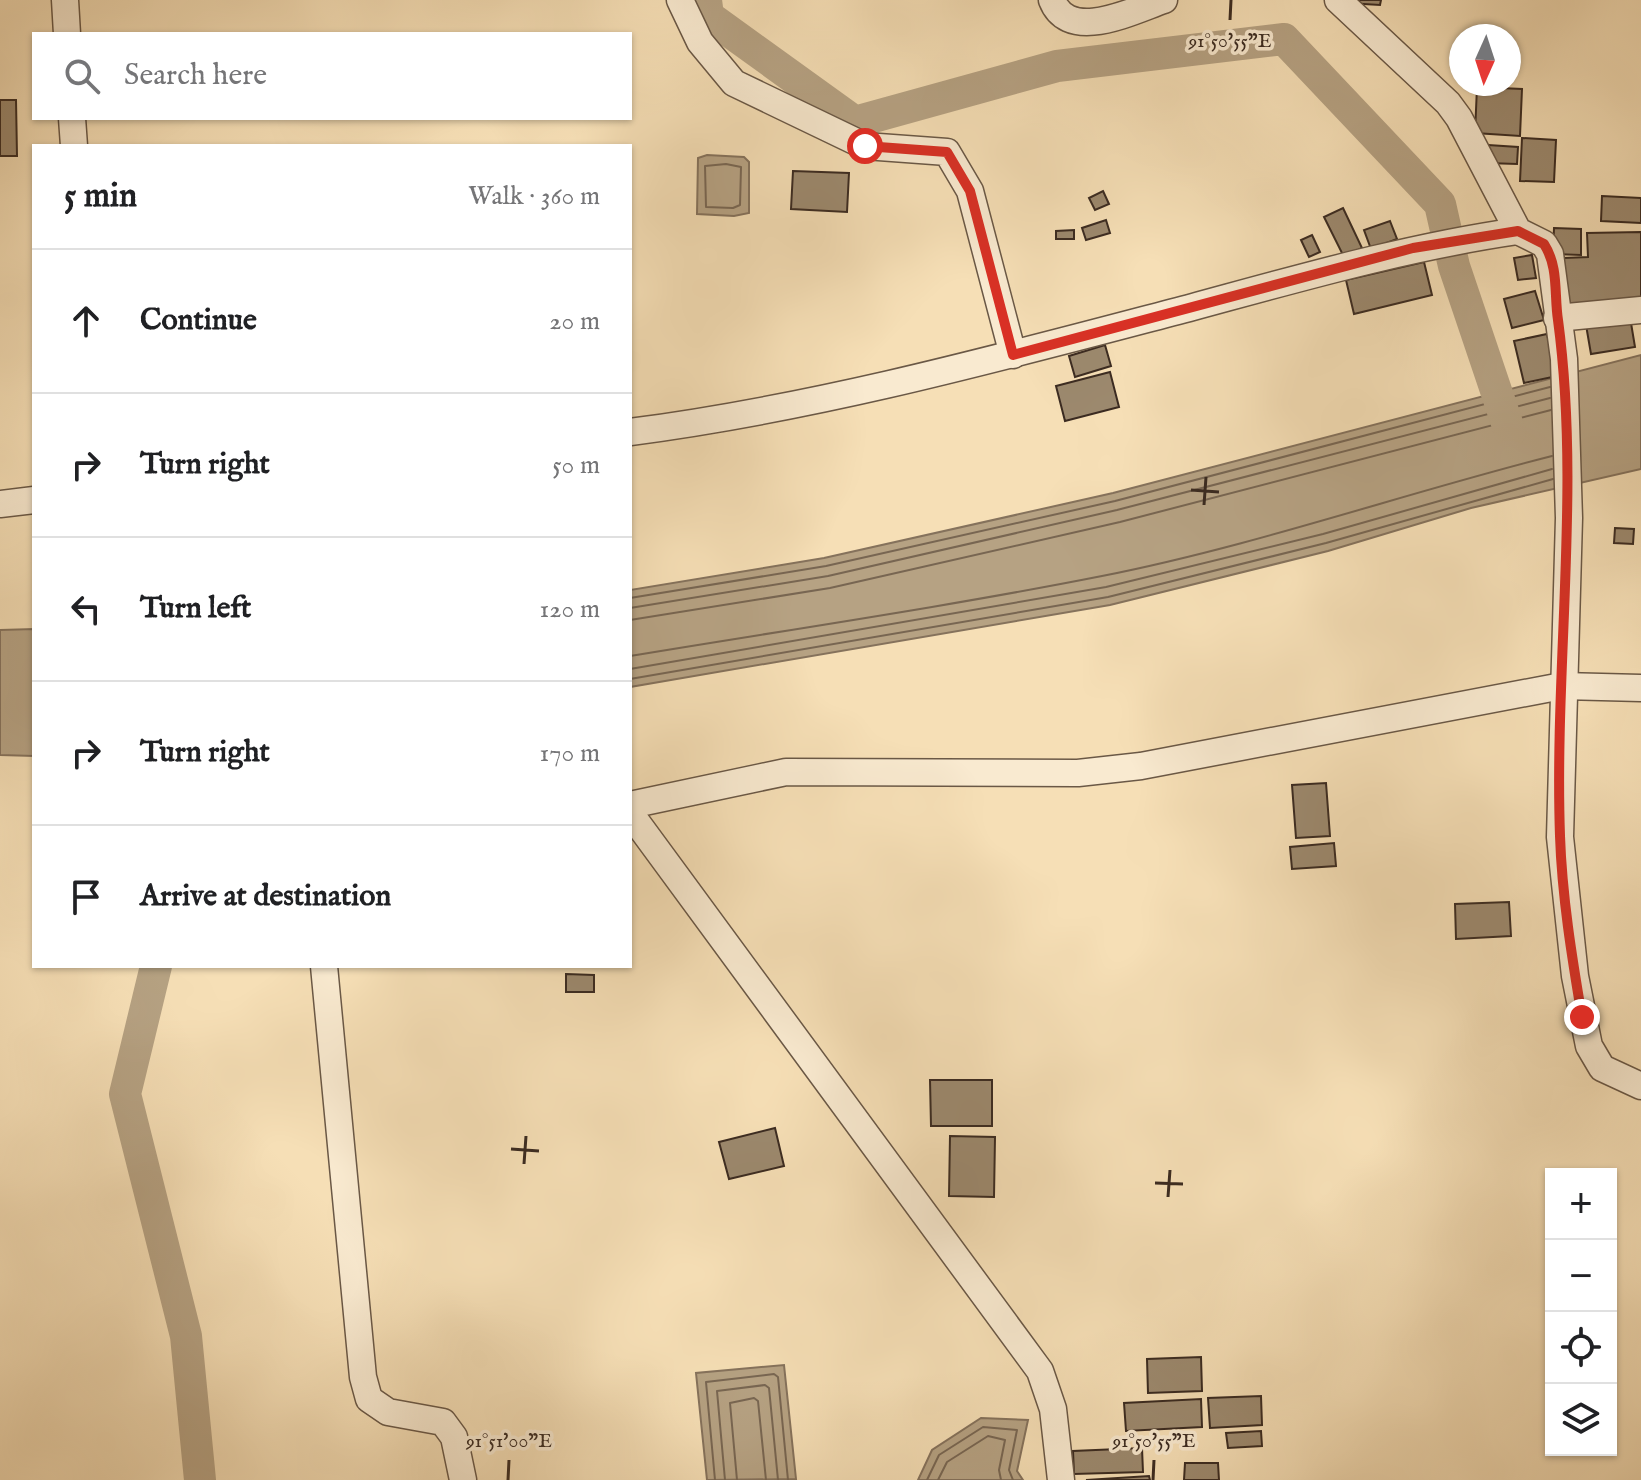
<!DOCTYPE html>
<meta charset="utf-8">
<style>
body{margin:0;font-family:"IM FELL English",serif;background:#f6f6f6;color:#202124}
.controls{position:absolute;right:24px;bottom:24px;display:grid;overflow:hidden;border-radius:0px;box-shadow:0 2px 6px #0004}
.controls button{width:72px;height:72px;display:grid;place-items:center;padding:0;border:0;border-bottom:2px solid #e0e0e0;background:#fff;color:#202124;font:40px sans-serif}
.compass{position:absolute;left:1449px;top:24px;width:72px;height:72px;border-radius:50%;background:#fff;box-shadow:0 2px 6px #0004;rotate:183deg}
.stop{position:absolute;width:24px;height:24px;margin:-18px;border:6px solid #d93025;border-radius:50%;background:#fff}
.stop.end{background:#d93025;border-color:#fff;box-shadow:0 2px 8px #0008}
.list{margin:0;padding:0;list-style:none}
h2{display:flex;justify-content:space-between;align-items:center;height:104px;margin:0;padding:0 32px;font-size:34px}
h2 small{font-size:26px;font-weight:400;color:#757577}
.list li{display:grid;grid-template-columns:52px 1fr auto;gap:24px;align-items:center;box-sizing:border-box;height:144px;padding:0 32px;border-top:2px solid #e0e0e0}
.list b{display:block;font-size:30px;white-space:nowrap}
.list em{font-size:26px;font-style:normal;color:#757577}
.icon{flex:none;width:44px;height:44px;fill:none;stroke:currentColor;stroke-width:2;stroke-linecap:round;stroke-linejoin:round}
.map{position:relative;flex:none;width:1641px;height:1480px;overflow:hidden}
.search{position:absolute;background:#fff;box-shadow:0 2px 6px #0004;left:32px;top:32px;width:600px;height:88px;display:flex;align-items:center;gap:20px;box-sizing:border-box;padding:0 28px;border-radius:0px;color:#757577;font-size:30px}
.panel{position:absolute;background:#fff;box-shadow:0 2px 6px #0004;left:32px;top:144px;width:600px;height:824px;border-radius:0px}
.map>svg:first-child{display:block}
.water{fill:#b6a283;stroke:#85725c;stroke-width:2}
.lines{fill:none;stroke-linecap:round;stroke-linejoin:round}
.shore{stroke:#786652;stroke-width:2}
.canal{stroke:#b6a283;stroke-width:32}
.building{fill:#9c896e;stroke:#3b2b21;stroke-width:2}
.street-casing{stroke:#6a5846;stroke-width:29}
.street{stroke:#f9ead0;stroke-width:26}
.route{stroke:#d93025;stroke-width:10}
.ticks{fill:none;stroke:#3b2b21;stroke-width:3}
.ticks-label{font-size:20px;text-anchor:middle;fill:#3b2b21;stroke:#f9ead0;stroke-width:7;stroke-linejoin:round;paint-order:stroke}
</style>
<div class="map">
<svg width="1641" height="1480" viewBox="0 0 1641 1480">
<rect width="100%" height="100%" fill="#f6dfb6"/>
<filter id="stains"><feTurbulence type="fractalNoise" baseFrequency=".0025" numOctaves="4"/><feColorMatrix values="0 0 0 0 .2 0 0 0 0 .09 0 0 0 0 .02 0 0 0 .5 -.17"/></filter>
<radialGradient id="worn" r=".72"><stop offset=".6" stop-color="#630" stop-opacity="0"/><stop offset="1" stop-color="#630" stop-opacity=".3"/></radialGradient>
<g class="water">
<path d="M707,155L744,157L749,162V213L734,216L697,214L698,158Z"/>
<path d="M1641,355V469L1471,508L1328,551L1110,605L630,687V590L824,558L1113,493Z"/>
<path d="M34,629V756L0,755V630Z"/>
<path d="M784,1365L796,1479L707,1480L696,1373Z"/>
<path d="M981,1418L1028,1420L1017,1471L1023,1480H918L932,1450Z"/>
</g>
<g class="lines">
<g class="shore">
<path d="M726,164L741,167L740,205L733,208L706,207L705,166Z"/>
<path d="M630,598L826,566L1115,501L1550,387"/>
<path d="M630,608L828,576L1117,510L1550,398"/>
<path d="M630,620L830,588L1120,522L1551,410"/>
<path d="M630,656C787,630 945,607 1102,576C1254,546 1402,494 1552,456"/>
<path d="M630,669L1106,587L1323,534L1552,469"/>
<path d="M630,679L1108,597L1326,543L1553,479"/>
<path d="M715,1480L706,1382L774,1374L778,1377L788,1480"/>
<path d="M725,1480L717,1391L765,1385L769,1388L778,1480"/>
<path d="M737,1480L730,1403L754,1398L758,1401L766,1480"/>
<path d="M927,1480L939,1455L983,1427L1017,1430L1009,1470L1013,1480"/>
<path d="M938,1480L947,1462L988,1436L1005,1440L999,1470L1001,1480"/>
</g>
<g class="canal">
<path d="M706,0L708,16L855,122L1057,66L1284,39L1440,204L1454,266L1510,432"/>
<path d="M156,966L125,1094L186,1336L200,1480"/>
</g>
</g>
<g class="building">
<path d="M1348,0H1381L1380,5L1347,3Z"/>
<path d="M1477,87L1522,89L1520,136L1475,133Z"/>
<path d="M0,100H16L17,156H0Z"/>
<path d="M1522,138L1556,140L1554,182L1520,181Z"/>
<path d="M1488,145L1518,147L1517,164L1487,163Z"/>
<path d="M793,171L849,173L847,212L791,209Z"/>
<path d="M1103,191L1109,204L1095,210L1089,198Z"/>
<path d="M1602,196L1641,198V223L1601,221Z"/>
<path d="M1343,208L1362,248L1344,257L1324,217Z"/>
<path d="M1106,220L1110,233L1086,240L1082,228Z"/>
<path d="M1390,221L1397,239L1371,249L1364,230Z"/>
<path d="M1554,228L1581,229V255L1553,254Z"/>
<path d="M1074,230V239H1056V231Z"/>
<path d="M1641,232V305L1564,306L1563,258L1588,257L1587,233Z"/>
<path d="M1312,235L1320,252L1309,257L1301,240Z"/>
<path d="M1532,255L1536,278L1518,280L1514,258Z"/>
<path d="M1424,262L1432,295L1354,314L1346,280Z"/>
<path d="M1535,291L1544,320L1512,328L1504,299Z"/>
<path d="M1630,317L1635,347L1591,354L1586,325Z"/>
<path d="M1547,334L1557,376L1524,383L1514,341Z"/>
<path d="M1105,345L1111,366L1075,377L1069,356Z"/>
<path d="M1110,372L1119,407L1065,421L1056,386Z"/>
<path d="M1615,528L1634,529L1633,544L1614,543Z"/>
<path d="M1326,783L1330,836L1296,838L1292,785Z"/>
<path d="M1334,843L1336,866L1292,869L1290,847Z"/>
<path d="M1509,902L1511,936L1456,939L1455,904Z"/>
<path d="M566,974L594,975V992H566Z"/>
<path d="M930,1080H992V1126H931Z"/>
<path d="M775,1128L784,1166L729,1179L719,1142Z"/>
<path d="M950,1136L995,1137L994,1197L949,1196Z"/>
<path d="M1201,1357L1202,1391L1148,1393L1147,1359Z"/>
<path d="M1261,1396L1262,1425L1210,1428L1208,1398Z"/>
<path d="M1201,1399L1202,1427L1126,1431L1124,1403Z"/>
<path d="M1261,1431L1262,1446L1228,1448L1226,1433Z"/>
<path d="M1142,1448L1143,1472L1074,1474L1073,1451Z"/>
<path d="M1185,1463H1218L1219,1480H1184Z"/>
<path d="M1149,1476L1150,1480H1086Z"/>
</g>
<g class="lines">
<g class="street-casing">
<g id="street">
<path d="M65,0L67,34"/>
<path d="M680,0L700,42L734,83L865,146L947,152L970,191L1013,355"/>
<path d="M1052,0C1069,44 1134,10 1164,0"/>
<path d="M1338,0L1448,103L1459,118L1518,231L1544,244L1550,254L1564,359L1569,518L1560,837L1575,976L1589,1046L1602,1068L1641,1086"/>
<path d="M72,118L74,146"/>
<path d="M1557,318L1641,310"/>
<path d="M630,432C822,407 1006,356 1193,307C1300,278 1407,247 1518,231"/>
<path d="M0,504L34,500"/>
<path d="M630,805L786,772L1078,773L1141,766L1562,686L1641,688"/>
<path d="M630,813L1040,1371L1053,1409L1061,1480"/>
<path d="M324,966L363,1377L369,1399L388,1412L443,1422L454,1437L463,1480"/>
</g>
</g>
<use href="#street" class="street"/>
</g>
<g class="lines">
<path class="route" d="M865,146L947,152L970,191L1013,355L1413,248L1518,231L1544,244C1559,267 1554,295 1558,320C1581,492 1554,664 1560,836C1562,896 1572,958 1582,1017"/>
</g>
<path class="ticks" d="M1230,20L1231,0M1191,490L1219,492M1204,505L1206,477M511,1149L539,1151M524,1164L526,1136M1155,1183L1183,1184M1168,1197L1170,1170M508,1480L509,1460M1153,1480L1154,1460"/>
<g class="ticks-label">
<text x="1230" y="47">91°50'55"E</text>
<text x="509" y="1447">91°51'00"E</text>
<text x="1154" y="1447">91°50'55"E</text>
</g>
<rect width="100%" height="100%" filter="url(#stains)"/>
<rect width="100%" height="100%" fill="url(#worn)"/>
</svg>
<div class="controls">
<button>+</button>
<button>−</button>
<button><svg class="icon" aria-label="locate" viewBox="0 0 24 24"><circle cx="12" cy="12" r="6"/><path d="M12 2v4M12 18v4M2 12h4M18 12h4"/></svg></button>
<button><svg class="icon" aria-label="layers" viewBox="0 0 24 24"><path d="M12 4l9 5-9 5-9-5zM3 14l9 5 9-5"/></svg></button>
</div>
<svg class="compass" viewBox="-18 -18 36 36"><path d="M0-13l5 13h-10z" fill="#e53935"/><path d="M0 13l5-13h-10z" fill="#757577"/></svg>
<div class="stop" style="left:865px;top:146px"></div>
<div class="stop end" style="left:1582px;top:1017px"></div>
<div class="search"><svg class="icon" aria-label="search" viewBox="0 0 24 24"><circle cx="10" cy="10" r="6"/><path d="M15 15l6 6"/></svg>Search here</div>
<section class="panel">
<h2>5 min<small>Walk · 360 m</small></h2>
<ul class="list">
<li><svg class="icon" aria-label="ahead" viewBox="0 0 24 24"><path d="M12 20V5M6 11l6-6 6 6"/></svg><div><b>Continue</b></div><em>20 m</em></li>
<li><svg class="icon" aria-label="right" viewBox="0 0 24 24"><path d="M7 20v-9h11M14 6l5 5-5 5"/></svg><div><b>Turn right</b></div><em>50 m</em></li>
<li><svg class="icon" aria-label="left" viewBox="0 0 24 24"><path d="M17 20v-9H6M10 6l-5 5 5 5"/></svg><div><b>Turn left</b></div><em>120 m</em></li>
<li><svg class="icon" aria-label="right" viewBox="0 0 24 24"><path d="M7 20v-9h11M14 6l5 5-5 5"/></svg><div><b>Turn right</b></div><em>170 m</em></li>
<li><svg class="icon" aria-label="arrive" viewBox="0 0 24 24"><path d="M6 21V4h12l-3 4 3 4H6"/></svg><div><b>Arrive at destination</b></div></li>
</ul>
</section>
</div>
